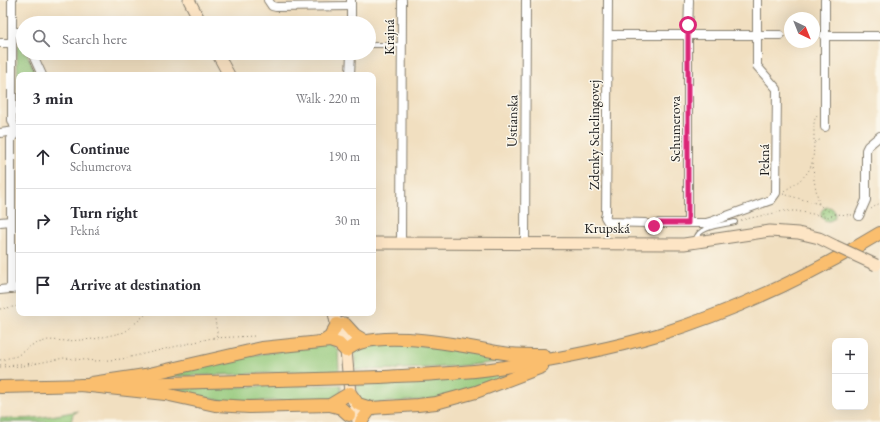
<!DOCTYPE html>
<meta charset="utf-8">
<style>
body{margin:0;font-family:"EB Garamond",serif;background:#f2f2f3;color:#2b2b33}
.controls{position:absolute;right:12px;bottom:12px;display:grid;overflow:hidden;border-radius:8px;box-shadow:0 4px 16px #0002}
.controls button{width:36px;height:36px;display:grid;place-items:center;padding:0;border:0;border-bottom:1px solid #e1e1e2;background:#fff;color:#2b2b33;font:20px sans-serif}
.compass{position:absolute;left:784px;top:12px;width:36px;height:36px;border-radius:50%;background:#fff;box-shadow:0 4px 16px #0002;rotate:137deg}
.stop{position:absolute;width:12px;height:12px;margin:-9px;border:3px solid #db2777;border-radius:50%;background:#fff}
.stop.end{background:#db2777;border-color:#fff;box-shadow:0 1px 4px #0008}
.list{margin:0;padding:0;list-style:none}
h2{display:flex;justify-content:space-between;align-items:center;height:52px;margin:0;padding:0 16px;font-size:17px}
h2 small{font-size:13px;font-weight:400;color:#7c7c81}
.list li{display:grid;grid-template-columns:26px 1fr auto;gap:12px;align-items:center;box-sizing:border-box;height:64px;padding:0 16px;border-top:1px solid #e1e1e2}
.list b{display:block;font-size:15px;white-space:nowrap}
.list p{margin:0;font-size:13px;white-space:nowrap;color:#7c7c81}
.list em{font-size:13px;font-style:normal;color:#7c7c81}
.icon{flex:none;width:22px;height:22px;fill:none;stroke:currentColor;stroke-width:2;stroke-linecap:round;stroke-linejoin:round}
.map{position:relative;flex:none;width:880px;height:422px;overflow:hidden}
.search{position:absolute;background:#fff;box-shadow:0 4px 16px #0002;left:16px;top:16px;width:360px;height:44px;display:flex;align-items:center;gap:10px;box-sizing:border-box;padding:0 14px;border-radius:22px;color:#7c7c81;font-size:15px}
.panel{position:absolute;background:#fff;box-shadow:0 4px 16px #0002;left:16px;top:72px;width:360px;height:244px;border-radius:8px}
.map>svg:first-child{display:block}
.green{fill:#95c97b;stroke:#58724c}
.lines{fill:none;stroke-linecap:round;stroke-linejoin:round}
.lane-casing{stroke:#867e6e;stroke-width:6}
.street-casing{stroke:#867e6e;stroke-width:10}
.secondary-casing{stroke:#867e6e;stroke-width:13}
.primary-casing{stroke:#867e6e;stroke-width:14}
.path{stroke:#867e6e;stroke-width:1;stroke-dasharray:1 3;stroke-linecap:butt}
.lane{stroke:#fff;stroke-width:4}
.street{stroke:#fff;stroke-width:8}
.secondary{stroke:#fde5c5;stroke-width:11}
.primary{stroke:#fabe6e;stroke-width:12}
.secondary-bridge-casing{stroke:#867e6e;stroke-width:13;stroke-linecap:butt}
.primary-bridge-casing{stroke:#867e6e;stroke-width:14;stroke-linecap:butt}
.secondary-bridge{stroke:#fde5c5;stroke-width:11}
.primary-bridge{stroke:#fabe6e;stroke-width:12}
.route{stroke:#db2777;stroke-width:5}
.labels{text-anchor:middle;stroke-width:3;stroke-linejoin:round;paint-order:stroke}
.street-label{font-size:14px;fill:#1c1c1c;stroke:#fbf7ec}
</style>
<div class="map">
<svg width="880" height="422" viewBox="0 0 880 422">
<rect width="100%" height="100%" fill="#fbf7ec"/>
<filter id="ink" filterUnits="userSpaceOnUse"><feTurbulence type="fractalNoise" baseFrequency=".025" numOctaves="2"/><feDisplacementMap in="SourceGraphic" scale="8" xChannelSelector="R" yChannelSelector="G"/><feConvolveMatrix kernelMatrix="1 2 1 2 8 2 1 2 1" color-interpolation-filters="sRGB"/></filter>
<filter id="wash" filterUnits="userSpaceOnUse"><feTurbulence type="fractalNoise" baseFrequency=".012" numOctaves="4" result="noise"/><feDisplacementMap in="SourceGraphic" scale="16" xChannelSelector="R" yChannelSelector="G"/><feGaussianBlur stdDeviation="0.9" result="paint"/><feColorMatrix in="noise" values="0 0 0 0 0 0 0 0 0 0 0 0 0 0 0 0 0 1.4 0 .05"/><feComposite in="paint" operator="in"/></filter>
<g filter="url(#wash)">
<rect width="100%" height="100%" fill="#f1dfc0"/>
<g class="green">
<path d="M20,44L23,47V53H27L36,75H19L18,120L17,46Z"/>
<circle cx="828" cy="214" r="7"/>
<path d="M331,344L338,350L339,371L152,377L224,359Z"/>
<path d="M390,344H413L517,359C462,368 410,369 356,370L354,352L357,348Z"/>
<path d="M517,371L475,388L438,399L364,404L358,398L357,385L465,378Z"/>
<path d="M310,385H341V393L337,399L231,402L152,389Z"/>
<path d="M78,411L73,414L71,422H0V418C26,421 53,416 78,411Z"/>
</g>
</g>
<g filter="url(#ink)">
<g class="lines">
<g class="lane-casing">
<g id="lane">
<path d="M369,45H402"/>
<path d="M696,240C697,226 724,225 735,222"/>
</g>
</g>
<g class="street-casing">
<g id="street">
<path d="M12,0V120L16,131"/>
<path d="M268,0L272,6L276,7L351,6"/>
<path d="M608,0L606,214L605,217L608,222L645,223L652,230"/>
<path d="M825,0V127"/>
<path d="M351,23V0"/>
<path d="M12,32H18L23,37"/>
<path d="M608,35H688L689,0"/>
<path d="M824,36H880"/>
<path d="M0,43H12"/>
<path d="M32,53L42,75"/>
<path d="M350,75L351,53"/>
<path d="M0,133L16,131"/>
<path d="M859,216L866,200V150L868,146L880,136"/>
<path d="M0,222L11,221"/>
<path d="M688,223V35H780"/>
<path d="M652,230L659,223H706L713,221L771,200L776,193L777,89L757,66V0"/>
<path d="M401,243L402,0"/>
<path d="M525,243L526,0"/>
<path d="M11,289V139L19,129"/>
<path d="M0,290L19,288"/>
</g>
</g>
<g class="secondary-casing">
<g id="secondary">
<path d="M189,0L201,23"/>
<path d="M217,53L229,75"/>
<path d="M373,243L684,244L770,231L798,233L819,238L835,246"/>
<path d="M334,313L339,338L346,351L350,393L356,407L358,422"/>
<path d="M344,323L349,341L346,351"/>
</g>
</g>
<g class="primary-casing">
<g id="primary">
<path d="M345,324L355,335L365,341"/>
<path d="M324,341L330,337L337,324"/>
<path d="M380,377C417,375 454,374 491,369C547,361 603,351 657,335C735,311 811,275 880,233"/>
<path d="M92,383L145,375L262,348L330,341L339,344L346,351C372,324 475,349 510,354C521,355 533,355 544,355"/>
<path d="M131,384L317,379"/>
<path d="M81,385L165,394L215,405L249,407L330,405L350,393L358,404L371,408L418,405L436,403L476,392L542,367"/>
<path d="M0,387L89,385"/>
<path d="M330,405L341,408L349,415"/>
<path d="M361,422L371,408"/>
</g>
</g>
<g class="path">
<path d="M815,142L822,139"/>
<path d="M813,163L814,180L819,204"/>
<path d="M784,191C813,173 814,168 814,133C814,126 813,121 817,115"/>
<path d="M783,194L819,204L824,209L822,216"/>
<path d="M824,209L835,214L852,215"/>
<path d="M871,209L880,203"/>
<path d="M741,220L784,211H796L829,217L835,214"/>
<path d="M0,309L19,306"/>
<path d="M213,338L255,336"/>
<path d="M0,360L17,356L32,345L48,340L68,341L94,339L125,332L147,313"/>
<path d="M0,365L39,363"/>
<path d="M0,367L23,366L64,358L96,361L122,359L212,338L217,335V332L214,313"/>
</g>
<use href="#lane" class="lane"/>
<use href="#street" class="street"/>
<use href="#secondary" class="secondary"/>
<use href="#primary" class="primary"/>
<g class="secondary-bridge-casing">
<path id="secondary-bridge" d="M835,246L876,265"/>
</g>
<g class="primary-bridge-casing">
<path id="primary-bridge" d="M317,379L380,377"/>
</g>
<use href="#secondary-bridge" class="secondary-bridge"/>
<use href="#primary-bridge" class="primary-bridge"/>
</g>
</g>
<g class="lines" filter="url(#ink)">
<path class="route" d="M654,226L659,223H688V25"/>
</g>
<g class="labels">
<g class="street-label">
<text transform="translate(389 37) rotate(-90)" y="5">Krajná</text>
<text transform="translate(512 121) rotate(-89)" y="5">Ustianska</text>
<text transform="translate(675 129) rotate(-90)" y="5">Schumerova</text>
<text transform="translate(594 135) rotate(-90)" y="5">Zdenky Schelingovej</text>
<text transform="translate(764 160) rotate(-90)" y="5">Pekná</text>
<text x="607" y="233">Krupská</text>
</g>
</g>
</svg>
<div class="controls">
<button>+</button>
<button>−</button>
</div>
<svg class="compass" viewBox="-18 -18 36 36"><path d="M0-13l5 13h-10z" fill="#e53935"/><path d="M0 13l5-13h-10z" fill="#7c7c81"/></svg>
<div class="stop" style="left:688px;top:25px"></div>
<div class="stop end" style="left:654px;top:226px"></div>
<div class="search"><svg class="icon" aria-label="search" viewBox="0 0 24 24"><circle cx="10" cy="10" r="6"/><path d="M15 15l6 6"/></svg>Search here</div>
<section class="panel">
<h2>3 min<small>Walk · 220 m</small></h2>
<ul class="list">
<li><svg class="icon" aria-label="ahead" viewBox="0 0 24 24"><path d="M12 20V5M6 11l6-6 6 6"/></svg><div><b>Continue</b><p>Schumerova</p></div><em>190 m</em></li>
<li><svg class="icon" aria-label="right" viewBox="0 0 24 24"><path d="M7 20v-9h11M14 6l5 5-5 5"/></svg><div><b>Turn right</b><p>Pekná</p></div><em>30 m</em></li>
<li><svg class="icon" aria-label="arrive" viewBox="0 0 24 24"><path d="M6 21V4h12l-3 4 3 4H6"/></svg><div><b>Arrive at destination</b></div></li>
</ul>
</section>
</div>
